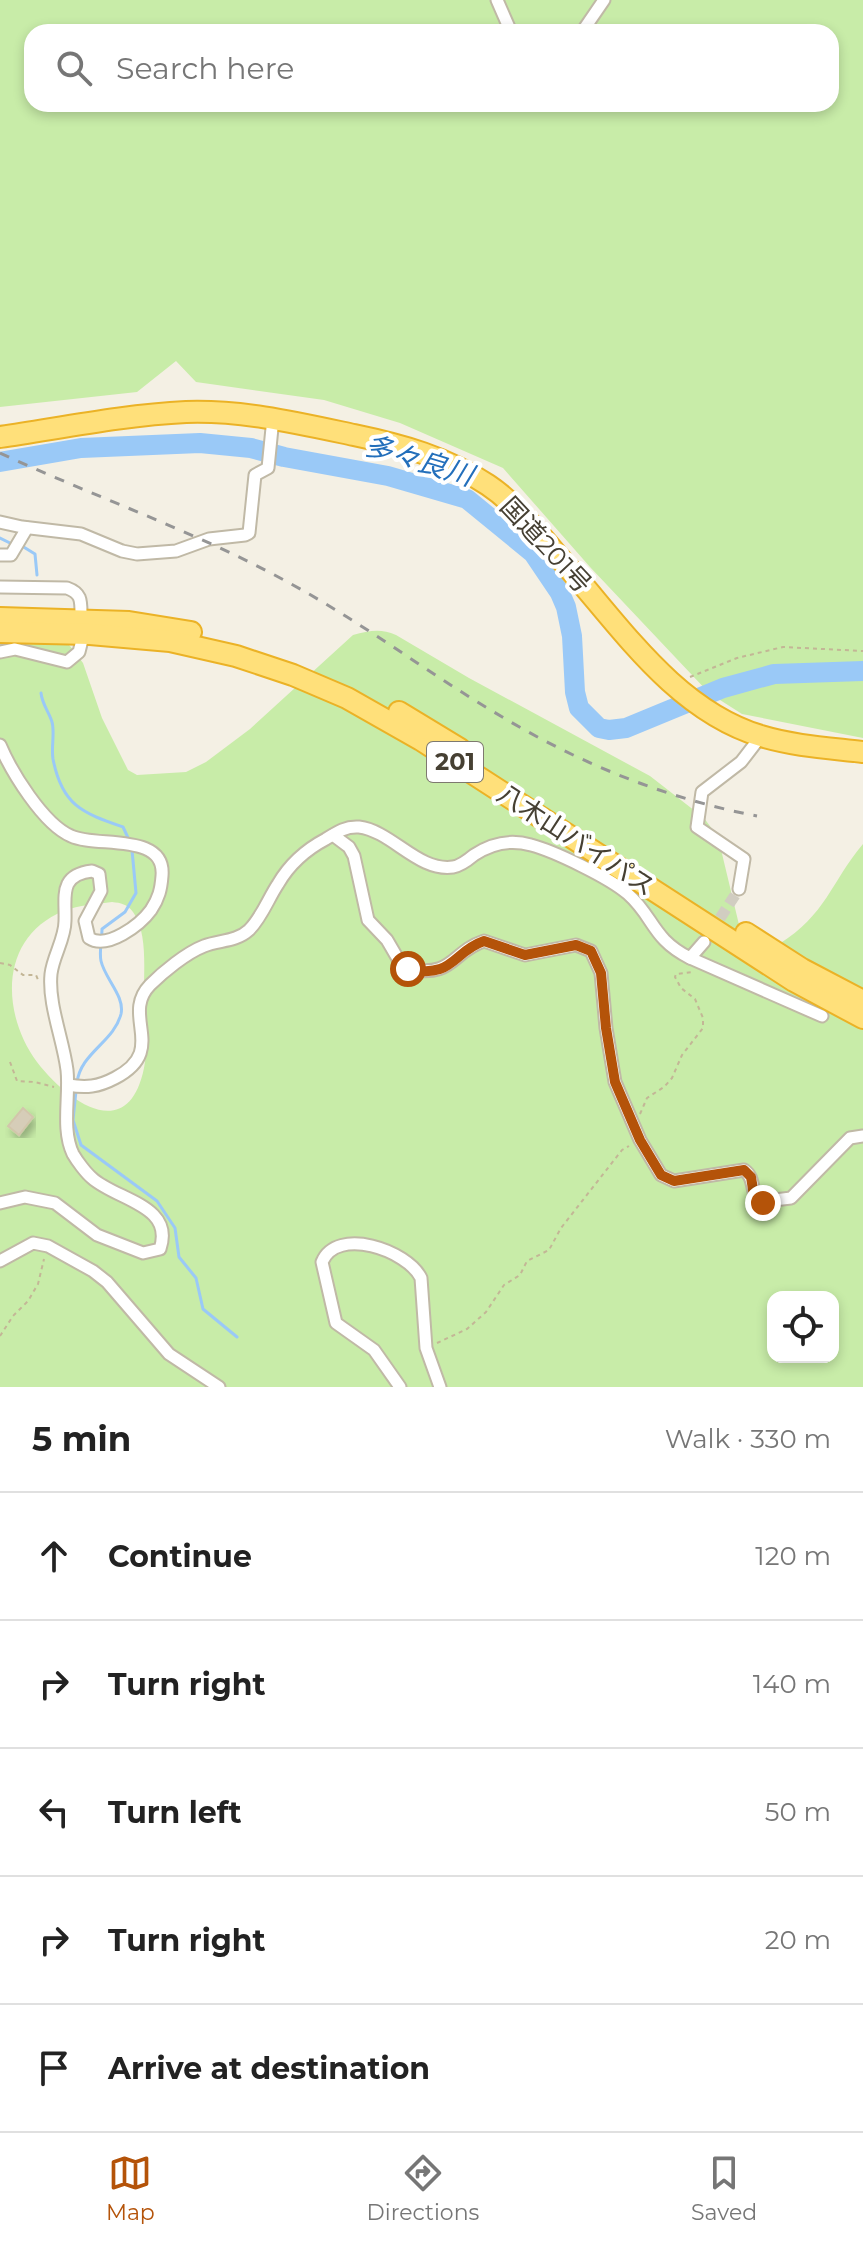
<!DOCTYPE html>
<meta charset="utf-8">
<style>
body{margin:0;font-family:Montserrat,"Noto Sans JP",sans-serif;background:#f2f2f2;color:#222}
.controls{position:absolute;right:24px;bottom:24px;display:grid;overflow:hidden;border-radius:16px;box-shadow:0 4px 12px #0003}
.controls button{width:72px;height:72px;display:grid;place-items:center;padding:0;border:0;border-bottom:2px solid #e0e0e0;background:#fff;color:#222;font:40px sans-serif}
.stop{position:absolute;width:24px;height:24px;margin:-18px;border:6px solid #b45309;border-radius:50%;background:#fff}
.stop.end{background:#b45309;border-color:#fff;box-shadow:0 2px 8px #0008}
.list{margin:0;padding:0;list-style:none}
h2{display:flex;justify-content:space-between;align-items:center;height:104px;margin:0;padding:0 32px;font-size:34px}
h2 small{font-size:26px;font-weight:400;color:#767676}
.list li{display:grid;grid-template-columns:52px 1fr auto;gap:24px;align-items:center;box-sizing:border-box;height:128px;padding:0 32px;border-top:2px solid #e0e0e0}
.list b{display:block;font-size:30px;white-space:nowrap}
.list em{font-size:26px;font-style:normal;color:#767676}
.icon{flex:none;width:44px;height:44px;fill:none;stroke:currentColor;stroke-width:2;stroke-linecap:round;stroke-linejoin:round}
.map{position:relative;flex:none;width:863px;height:1387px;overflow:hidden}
.search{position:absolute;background:#fff;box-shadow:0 4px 12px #0003;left:24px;right:24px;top:24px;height:88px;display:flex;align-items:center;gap:20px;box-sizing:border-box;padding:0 28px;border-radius:24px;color:#767676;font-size:30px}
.sheet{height:744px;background:#fff}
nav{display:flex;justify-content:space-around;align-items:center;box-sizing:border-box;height:112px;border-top:2px solid #e0e0e0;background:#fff;font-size:22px;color:#767676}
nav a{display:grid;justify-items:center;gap:4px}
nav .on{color:#b45309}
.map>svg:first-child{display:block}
.green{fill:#c8eca8;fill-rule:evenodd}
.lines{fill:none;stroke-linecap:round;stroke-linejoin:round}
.stream{stroke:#9ac9f7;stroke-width:3}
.river{stroke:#9ac9f7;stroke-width:20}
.building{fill:#d6cdb8;stroke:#d2c6ab;stroke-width:2;filter:url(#shadow)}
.minor-tunnel{stroke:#d1cdc1;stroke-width:11;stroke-dasharray:11 5.5;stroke-linecap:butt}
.minor-casing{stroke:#c0b9a6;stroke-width:15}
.trunk-casing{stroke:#ebb226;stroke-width:24}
.path{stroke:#c3b696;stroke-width:2;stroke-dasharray:4 4;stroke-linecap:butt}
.minor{stroke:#fff;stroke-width:11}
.trunk{stroke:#ffe07a;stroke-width:20}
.rail{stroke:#959595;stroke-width:3;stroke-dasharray:10 10;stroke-linecap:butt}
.route{stroke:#b45309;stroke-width:10}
.labels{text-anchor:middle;stroke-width:8;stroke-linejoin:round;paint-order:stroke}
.shield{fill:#fff;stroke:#7e7970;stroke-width:2}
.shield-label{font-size:24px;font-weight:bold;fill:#464033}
.street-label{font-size:26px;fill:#464033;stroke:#fff}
.water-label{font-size:28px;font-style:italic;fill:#236fbb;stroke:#fff}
</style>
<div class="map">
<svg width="863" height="1387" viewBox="0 0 863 1387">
<defs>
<filter id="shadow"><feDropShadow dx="3.5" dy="6" stdDeviation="4" flood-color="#0004"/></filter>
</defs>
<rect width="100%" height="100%" fill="#f4f0e4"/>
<g class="green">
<path d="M0,0H863V738L742,714L709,693L590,567L503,468L400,423L324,400L196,382L176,361L137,392L0,407ZM32,32H831V104H32Z"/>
<path d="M0,617L48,630L70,646L83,663L102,718L128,770L137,775L186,772L206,762L250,729L353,635C369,631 380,628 396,635L469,678L650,776L704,818L718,837L741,933L779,944C826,915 831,882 863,844V1387H0ZM112,902C121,903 127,904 133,912C147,931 144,966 144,989C145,1014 149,1043 144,1068C128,1146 67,1101 37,1062C0,1012 0,936 64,911C79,905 97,904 112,902ZM773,1297H833V1357H773Z"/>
</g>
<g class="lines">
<g class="stream">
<path d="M0,538L14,545"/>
<path d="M22,546L35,554L37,575"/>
<path d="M41,693C42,704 49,712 52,722C55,733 51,747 53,759C62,806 83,813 123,827L130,842"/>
<path d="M77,1083C80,1053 114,1042 121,1014C125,996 105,979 101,961C99,952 102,939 102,929L125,912L136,893L132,850"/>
<path d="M76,1091L73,1120L81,1145L157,1201L175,1228L179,1257L196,1278L203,1309L237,1337"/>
</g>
<path class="river" d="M0,462L81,448L200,443L251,448L284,457L388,476L467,499L533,553L560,593L566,607L572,636L575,692L579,708L599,728L609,730L626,728L723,688L774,674L863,671"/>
</g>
<path class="building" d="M23,1108L33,1117L19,1135L8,1126Z"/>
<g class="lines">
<path class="minor-tunnel" d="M711,932L739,889"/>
<g class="minor-casing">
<g id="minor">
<path d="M497,0L511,32"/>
<path d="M582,32L604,0"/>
<path d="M0,522L22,527L81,534L122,551L137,554L176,551L209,539L245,535L249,533L255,475L268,468L273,418"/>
<path d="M0,555H11L27,528"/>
<path d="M0,587L67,588C81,593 81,600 81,613"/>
<path d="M0,652L15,649L67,662L79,652L82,640"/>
<path d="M0,745C11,771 43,824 71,836C96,848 166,832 162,876C161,889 159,898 151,910C140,925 107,950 89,938L85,921L101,891L99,874L92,871C58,875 66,897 65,921C65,939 53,956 51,974C48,1004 63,1039 67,1070C70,1096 61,1129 73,1154C77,1161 86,1173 92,1178C116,1200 175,1205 160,1249L143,1253L97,1235L55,1203L25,1197L0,1203"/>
<path d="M333,835L349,847L354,856L368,920L387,940L401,964L408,969C454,978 451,952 484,941L525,955L576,945L591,951L601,973L606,1028L615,1082L640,1140L661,1175L674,1181L744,1170C755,1177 751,1192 758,1202L791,1198L850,1138L863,1136"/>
<path d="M739,889L744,859L697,827L702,792L741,762L761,736"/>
<path d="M690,958L822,1016"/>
<path d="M68,1085C86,1088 98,1087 115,1078C169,1050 120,1016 150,985C163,972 186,953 204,946C219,940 236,942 249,930C262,917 268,899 278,884C289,865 307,849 326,839C337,832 346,826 359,827C392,831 418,872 453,867C460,866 468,860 474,855C492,843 510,839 531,845C554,851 610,878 628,894C654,917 652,939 690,958L704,942"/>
<path d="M0,1261L33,1243L48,1246L93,1271L107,1282L169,1354L219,1387"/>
<path d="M400,1387L374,1350L336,1323L322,1262C337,1226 407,1250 421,1278L426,1348L440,1387"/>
</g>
</g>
<g class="trunk-casing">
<g id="trunk">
<path d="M0,437C61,428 124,415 186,412C243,410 298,423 354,435C402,445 446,457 488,485C518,505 540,536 564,563C621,627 675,710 761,736C794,746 829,748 863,752"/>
<path d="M0,618L129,622L191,632"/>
<path d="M0,632L90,634L170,641L236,656L293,675L347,698L421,740L794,981L863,1018"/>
<path d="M399,712L460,749"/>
<path d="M746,933L802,969L863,1001"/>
</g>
</g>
<g class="path">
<path d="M690,677L737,658L783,647L863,651"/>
<path d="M0,963L10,965L23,975H36L39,982"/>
<path d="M10,1062L17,1081L35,1082L54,1087"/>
<path d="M640,1114L647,1098L664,1087L672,1078L682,1055L703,1028V1018L695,999L681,988L675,977L676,974L692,972"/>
<path d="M0,1336L13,1316L28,1301L38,1284L44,1259"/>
<path d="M437,1343L467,1329L486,1312L504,1285L520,1275L527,1261L549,1250L561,1228L622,1150L629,1146"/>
</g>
<use href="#minor" class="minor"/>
<use href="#trunk" class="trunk"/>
<path class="rail" d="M0,453C97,498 200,533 293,585C366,625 432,676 504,718C581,764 668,799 757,816"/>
</g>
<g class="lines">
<path class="route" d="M408,969C454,979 452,952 484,941L525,955L576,945L591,951L601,973L606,1028L615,1082L640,1140L661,1175L674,1181L744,1170L751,1177L754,1196L763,1203"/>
</g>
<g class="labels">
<rect class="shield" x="427" y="742" width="56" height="40" rx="6"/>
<g class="shield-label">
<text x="455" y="770">201</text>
</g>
<g class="street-label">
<text transform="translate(546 545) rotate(47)" y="9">国道201号</text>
<text transform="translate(576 840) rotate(33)" y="9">八木山バイパス</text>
</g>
<g class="water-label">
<text transform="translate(419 460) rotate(17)" y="10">多々良川</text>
</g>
</g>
</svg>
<div class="controls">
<button><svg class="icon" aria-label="locate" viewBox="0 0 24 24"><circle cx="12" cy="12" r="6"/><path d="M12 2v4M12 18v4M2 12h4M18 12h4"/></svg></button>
</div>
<div class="stop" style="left:408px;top:969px"></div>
<div class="stop end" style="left:763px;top:1203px"></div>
<div class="search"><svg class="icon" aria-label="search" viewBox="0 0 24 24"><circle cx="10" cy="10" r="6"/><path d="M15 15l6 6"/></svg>Search here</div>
</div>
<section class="sheet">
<h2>5 min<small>Walk · 330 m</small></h2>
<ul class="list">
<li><svg class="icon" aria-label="ahead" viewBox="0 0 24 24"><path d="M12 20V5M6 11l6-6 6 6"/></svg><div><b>Continue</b></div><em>120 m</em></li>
<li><svg class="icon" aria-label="right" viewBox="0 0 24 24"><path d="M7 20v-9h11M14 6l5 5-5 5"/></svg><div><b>Turn right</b></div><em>140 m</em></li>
<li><svg class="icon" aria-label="left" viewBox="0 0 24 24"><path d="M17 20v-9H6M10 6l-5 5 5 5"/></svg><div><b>Turn left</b></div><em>50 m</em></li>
<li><svg class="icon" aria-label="right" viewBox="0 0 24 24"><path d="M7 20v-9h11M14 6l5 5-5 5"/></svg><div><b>Turn right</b></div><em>20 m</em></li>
<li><svg class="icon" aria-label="arrive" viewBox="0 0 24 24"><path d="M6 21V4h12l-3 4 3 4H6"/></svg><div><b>Arrive at destination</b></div></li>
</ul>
</section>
<nav>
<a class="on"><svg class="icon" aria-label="map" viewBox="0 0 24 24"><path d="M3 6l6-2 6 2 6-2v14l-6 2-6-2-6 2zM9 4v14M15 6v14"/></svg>Map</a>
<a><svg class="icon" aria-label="directions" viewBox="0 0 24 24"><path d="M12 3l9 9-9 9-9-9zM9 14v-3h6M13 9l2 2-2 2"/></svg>Directions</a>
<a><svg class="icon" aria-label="saved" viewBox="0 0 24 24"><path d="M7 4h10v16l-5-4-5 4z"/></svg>Saved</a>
</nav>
